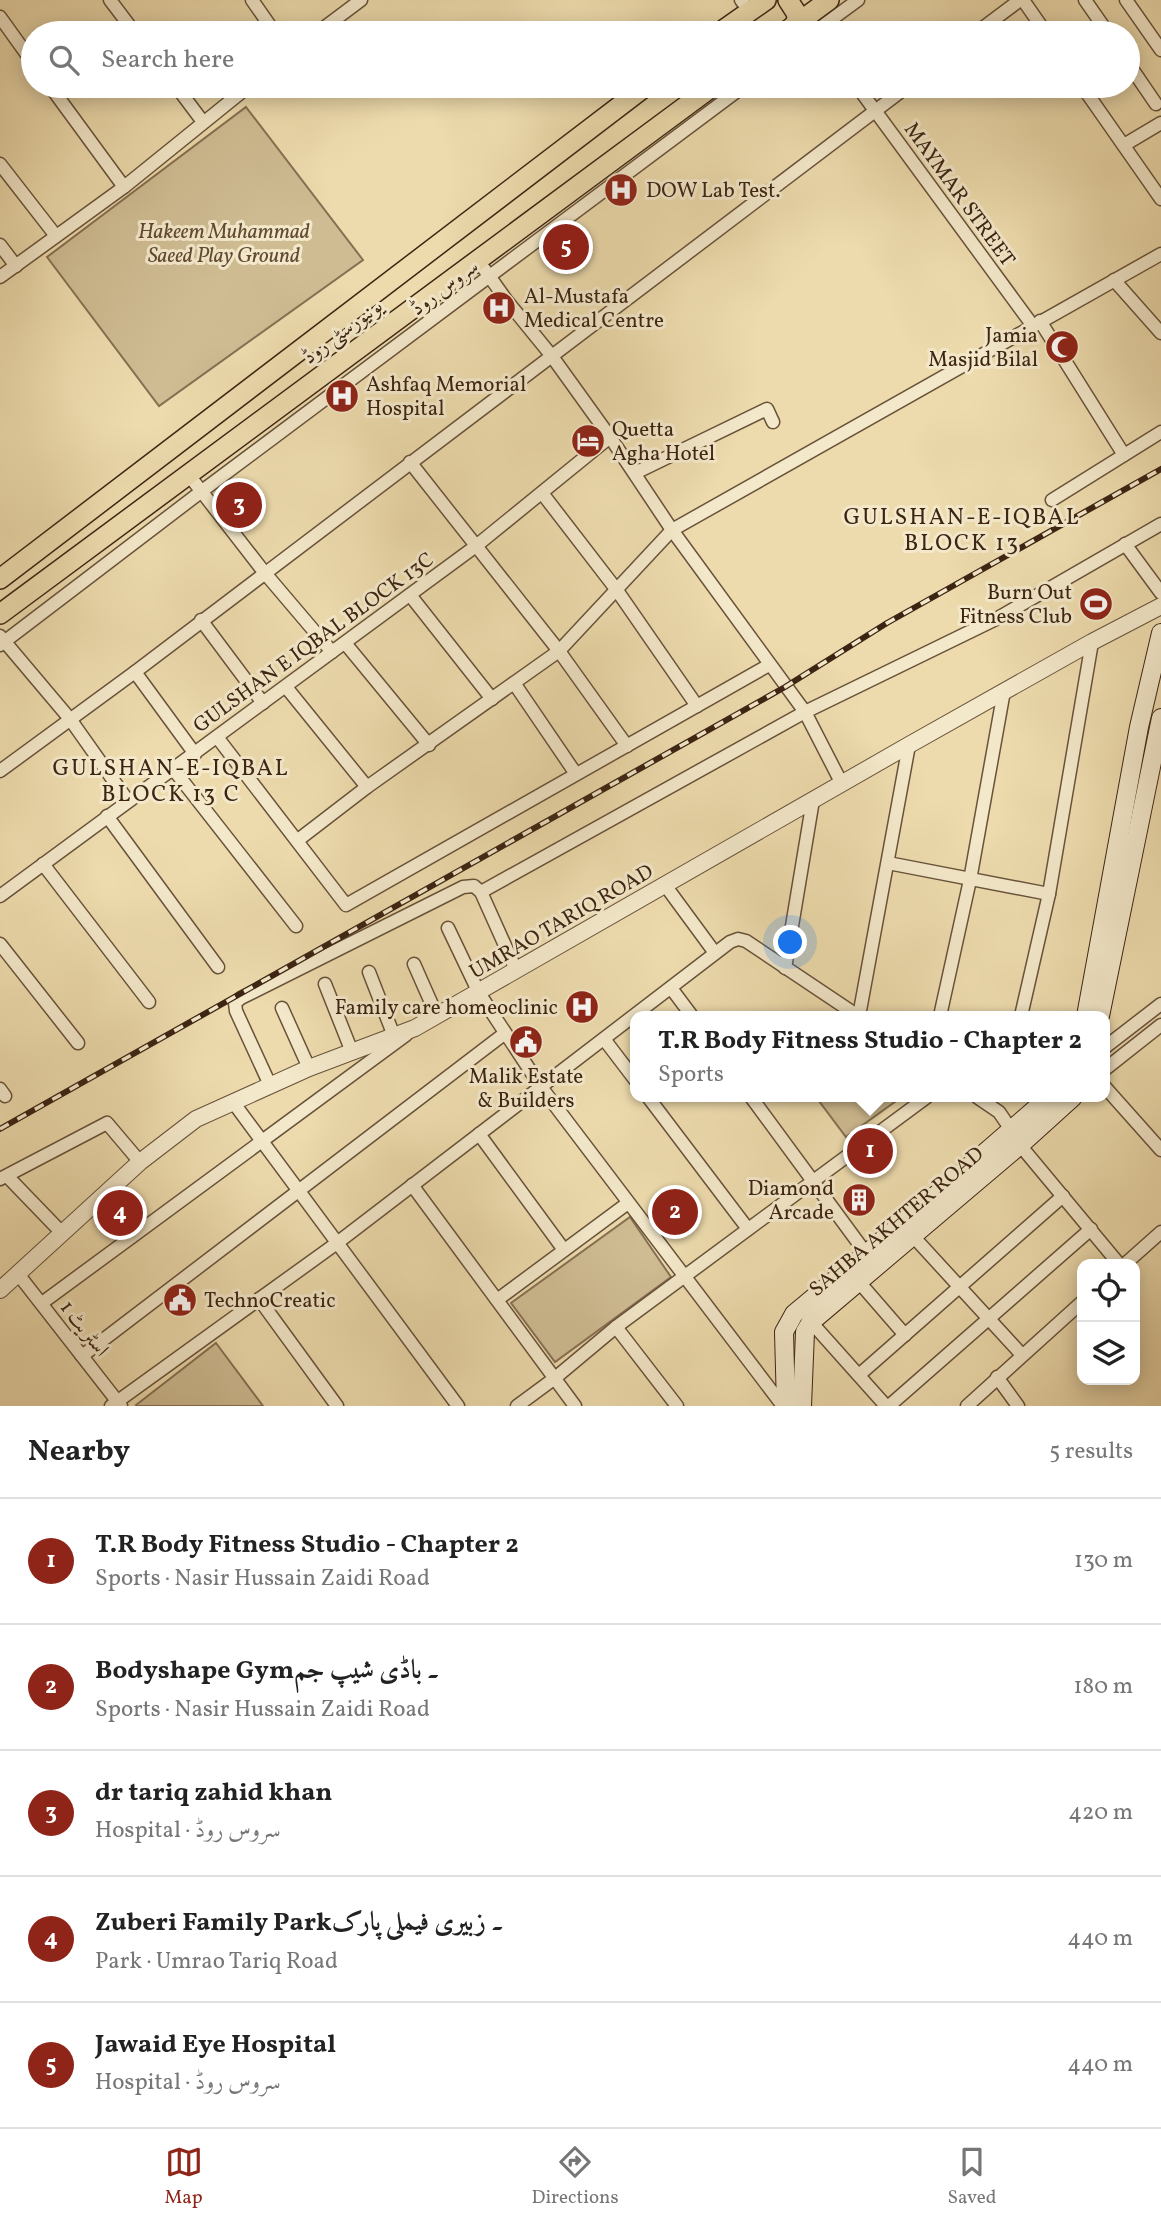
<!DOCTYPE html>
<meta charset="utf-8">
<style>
body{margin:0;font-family:Vollkorn,Amiri,serif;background:#f2f2f2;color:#222}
.controls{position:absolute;right:21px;bottom:21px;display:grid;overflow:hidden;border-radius:14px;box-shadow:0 4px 18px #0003}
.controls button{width:63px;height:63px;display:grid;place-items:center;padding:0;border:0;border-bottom:2px solid #e0e0e0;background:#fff;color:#222;font:35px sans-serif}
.you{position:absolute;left:791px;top:943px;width:24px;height:24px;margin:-18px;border:5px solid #fff;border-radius:50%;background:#1a73e8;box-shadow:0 0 0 10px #1a73e833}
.badge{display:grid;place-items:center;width:46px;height:46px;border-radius:50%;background:#8f2418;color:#fff;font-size:23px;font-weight:700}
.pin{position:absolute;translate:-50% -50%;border:4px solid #fff;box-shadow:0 2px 7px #0006}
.popup{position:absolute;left:630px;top:1011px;width:480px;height:91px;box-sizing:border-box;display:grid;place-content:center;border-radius:14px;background:#fff;filter:drop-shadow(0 2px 5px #0005);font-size:23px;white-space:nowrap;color:#767676}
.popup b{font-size:26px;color:#222}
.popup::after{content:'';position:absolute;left:50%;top:100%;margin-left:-14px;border:14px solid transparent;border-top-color:#fff}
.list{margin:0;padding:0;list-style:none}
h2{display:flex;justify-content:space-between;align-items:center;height:91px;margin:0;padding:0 28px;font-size:30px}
h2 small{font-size:23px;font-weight:400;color:#767676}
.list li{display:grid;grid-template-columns:46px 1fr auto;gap:21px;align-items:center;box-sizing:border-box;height:126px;padding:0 28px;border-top:2px solid #e0e0e0}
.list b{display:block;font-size:26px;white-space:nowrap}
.list p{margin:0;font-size:23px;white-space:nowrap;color:#767676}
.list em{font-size:23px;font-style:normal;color:#767676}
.icon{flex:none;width:38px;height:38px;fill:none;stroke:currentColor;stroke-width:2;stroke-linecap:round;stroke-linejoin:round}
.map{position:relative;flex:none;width:1161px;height:1406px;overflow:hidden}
.search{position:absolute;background:#fff;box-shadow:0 4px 18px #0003;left:21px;right:21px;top:21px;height:77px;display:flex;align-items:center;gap:18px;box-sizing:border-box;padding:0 24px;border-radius:38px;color:#767676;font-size:26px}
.sheet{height:721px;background:#fff}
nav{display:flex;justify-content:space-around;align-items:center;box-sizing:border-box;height:98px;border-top:2px solid #e0e0e0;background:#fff;font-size:19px;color:#767676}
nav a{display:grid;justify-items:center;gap:4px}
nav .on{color:#8f2418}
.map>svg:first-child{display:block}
.green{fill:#cfbc93;stroke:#867053;stroke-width:2}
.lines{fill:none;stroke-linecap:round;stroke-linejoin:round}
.minor-casing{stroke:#68523a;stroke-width:15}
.tertiary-casing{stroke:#68523a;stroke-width:18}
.secondary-casing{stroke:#3c2413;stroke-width:20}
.primary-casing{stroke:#3c2413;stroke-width:22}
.minor{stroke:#f3e8ca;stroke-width:12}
.tertiary{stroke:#f3e8ca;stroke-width:16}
.secondary{stroke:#f3e8ca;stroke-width:18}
.primary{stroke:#eddbad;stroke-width:19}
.rail-casing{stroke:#3c2413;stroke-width:6}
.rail{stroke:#f3e8ca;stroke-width:3.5;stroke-dasharray:10;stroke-linecap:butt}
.labels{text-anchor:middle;stroke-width:6;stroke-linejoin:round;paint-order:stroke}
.poi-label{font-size:21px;fill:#3c2413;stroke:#f3e8ca;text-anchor:start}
.street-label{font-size:21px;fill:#3c2413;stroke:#f3e8ca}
.park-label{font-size:21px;font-style:italic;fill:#614a33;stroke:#f3e8ca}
.neighbourhood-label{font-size:23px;letter-spacing:2px;fill:#3c2413;stroke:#f3e8ca}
</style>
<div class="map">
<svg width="1161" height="1406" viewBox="0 0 1161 1406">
<rect width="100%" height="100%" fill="#eddbad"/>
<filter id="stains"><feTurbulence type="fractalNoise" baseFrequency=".00286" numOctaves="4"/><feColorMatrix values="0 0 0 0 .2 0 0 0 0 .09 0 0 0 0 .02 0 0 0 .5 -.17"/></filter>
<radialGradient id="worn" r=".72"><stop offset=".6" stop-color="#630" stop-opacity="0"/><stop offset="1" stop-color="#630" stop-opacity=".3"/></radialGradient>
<g class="green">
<path d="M246,107L363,260L159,406L47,257Z"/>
<path d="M816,1097H889L896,1101L846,1137Z"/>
<path d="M630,1217L671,1277L555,1362L511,1303Z"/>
<path d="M216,1343L263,1406H137L136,1405Z"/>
</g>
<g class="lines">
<g class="minor-casing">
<g id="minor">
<path d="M110,0L135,33"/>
<path d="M252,0L275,33"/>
<path d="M741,0L750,12"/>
<path d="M1023,0L1046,33"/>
<path d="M1085,0L1108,33"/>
<path d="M1126,0L1161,50"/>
<path d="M0,17L33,63"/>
<path d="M317,33L361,0"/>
<path d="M813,33L858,0"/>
<path d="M976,33L1020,0"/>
<path d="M1128,63L1156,104"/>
<path d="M50,86L124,187"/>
<path d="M176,86L203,122"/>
<path d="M857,86L1033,326"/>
<path d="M1082,86L1161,199"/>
<path d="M1124,145L1161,123"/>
<path d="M0,164L56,236"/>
<path d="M0,245L16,266"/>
<path d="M477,259L507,301L551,355L610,437L672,530L805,712L842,784"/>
<path d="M0,277L124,187L249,86"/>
<path d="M1114,280L1161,333"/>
<path d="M1040,321L1124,455"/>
<path d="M410,462L559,651L627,746"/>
<path d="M635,473L767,409L773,422"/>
<path d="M188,474L264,572L332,652"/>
<path d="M542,493L616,589L697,706"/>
<path d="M1052,500L1161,432"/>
<path d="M1125,544L1161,593"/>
<path d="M410,595L492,699"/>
<path d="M201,620L263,703"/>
<path d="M0,636L70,719L128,801"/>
<path d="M345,643L429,745"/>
<path d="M0,645L202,491L744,86"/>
<path d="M135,672L195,754"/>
<path d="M514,683L576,774"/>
<path d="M286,687L367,787"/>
<path d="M217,737L346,905L769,665"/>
<path d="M174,770L296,926"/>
<path d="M0,771L135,672L908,86"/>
<path d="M107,816L218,967"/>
<path d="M298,840L367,787L559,651L672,530L1161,254"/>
<path d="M888,863L1049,894"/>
<path d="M43,864L149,1002"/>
<path d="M665,885L715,953"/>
<path d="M481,892L805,712L998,618L1161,524"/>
<path d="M0,896L476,546L610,437"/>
<path d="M448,928L479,993L541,1087L783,1406"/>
<path d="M0,944L78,1043"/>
<path d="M414,964L437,1016"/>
<path d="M785,968L813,800"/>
<path d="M369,972L394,1036"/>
<path d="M325,984L352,1052"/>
<path d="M671,988L692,1016"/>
<path d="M282,1008L309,1068"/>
<path d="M859,1016L909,745"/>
<path d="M940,1016L970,880L1004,691"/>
<path d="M1021,1016L1049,894L1092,642"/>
<path d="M604,1039L636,1081"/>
<path d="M1104,1048L1161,1004"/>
<path d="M1104,1070L1161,1025"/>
<path d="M270,1085L236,1011L235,1003L241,998L463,887L474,886L481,892L516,970"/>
<path d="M1104,1086L1161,1150"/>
<path d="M0,1089L5,1096"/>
<path d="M648,1097L748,1229"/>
<path d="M751,1097L865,1252"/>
<path d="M977,1097L999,1112L1012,1131"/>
<path d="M233,1102L458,1406"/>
<path d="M479,1134L564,1250"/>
<path d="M1020,1145L1119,1264"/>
<path d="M7,1176L62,1233"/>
<path d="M0,1179L107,1123L140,1162"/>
<path d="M412,1185L575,1406"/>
<path d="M912,1235L1022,1355"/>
<path d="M1125,1264L1161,1232"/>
<path d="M18,1274L121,1406"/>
<path d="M859,1282L905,1335"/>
<path d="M259,1299L337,1406"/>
<path d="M497,1300L628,1203"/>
<path d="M42,1303L406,1035"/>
<path d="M811,1322L886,1406"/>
<path d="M616,1327L677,1406"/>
<path d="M82,1356L504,1034"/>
<path d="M859,1375L1063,1196"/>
<path d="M997,1377L1018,1406"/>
<path d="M111,1406L337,1243L730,942L738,939L746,941L858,1016"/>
<path d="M517,1406L555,1378L616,1327L927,1097"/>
<path d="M889,1406L1091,1229"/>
<path d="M967,1406L1082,1302"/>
</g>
</g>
<g class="tertiary-casing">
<path id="tertiary" d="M0,1290L140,1162L196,1119L309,1068L415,1028L909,745L1092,642L1161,606"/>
</g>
<g class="secondary-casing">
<g id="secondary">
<path d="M1086,1016L1139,727L1161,633"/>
<path d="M1100,1016L1161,718"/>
<path d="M786,1406L784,1332L794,1314L920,1209L1049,1097"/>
<path d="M802,1406L805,1332L811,1322L1020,1145L1073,1097"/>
</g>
</g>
<g class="primary-casing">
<g id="primary">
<path d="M788,0L797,14L796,25"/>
<path d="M719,33L766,0"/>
<path d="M784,33L829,0"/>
<path d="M0,579L646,86"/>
<path d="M0,614L713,86"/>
</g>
</g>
<use href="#minor" class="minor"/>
<use href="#tertiary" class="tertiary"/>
<use href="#secondary" class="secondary"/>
<use href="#primary" class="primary"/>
<g class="rail-casing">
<path id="rail" d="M0,1129L785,687L887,623L1161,469"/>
</g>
<use href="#rail" class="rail"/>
</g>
<defs>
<g id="hospital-disc" transform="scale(1.75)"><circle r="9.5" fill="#8f2418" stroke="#f3e8ca"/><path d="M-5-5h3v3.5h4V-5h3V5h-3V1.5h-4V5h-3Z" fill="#fff"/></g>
<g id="mosque-disc" transform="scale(1.75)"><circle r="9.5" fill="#8f2418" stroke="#f3e8ca"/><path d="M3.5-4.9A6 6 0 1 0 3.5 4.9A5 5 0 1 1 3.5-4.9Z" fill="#fff"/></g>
<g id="hotel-disc" transform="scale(1.75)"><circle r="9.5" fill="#8f2418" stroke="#f3e8ca"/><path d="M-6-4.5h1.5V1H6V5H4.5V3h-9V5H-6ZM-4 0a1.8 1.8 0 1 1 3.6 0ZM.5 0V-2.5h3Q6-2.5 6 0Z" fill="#fff"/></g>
<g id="stadium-disc" transform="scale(1.75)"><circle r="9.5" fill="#8f2418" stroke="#f3e8ca"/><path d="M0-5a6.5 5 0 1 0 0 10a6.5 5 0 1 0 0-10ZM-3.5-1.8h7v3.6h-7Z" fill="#fff"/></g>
<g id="civic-disc" transform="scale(1.75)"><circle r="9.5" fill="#8f2418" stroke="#f3e8ca"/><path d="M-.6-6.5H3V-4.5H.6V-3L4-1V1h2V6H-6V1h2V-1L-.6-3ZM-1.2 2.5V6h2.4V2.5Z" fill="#fff"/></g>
<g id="building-disc" transform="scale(1.75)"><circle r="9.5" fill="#8f2418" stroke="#f3e8ca"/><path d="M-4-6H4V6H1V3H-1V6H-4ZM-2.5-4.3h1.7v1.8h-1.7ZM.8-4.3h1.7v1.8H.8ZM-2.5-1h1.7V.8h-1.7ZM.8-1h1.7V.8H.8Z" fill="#fff"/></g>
</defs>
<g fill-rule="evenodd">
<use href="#hospital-disc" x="621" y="190"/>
<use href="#hospital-disc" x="499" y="308"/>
<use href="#mosque-disc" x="1062" y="347"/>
<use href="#hospital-disc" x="342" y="396"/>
<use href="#hotel-disc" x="588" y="441"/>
<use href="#stadium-disc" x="1096" y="604"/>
<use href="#hospital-disc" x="582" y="1007"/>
<use href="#civic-disc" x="526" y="1042"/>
<use href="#building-disc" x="859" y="1200"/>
<use href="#civic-disc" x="180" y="1300"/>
</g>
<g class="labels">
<g class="poi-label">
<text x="646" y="197">DOW Lab Test.</text>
<text x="524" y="303">Al-Mustafa<tspan x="524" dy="24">Medical Centre</tspan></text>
<text x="1038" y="342" text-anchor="end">Jamia<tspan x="1038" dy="24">Masjid Bilal</tspan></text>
<text x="366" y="391">Ashfaq Memorial<tspan x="366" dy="24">Hospital</tspan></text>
<text x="612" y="436">Quetta<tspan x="612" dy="24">Agha Hotel</tspan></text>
<text x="1072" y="599" text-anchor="end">Burn Out<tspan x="1072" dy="24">Fitness Club</tspan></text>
<text x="558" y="1014" text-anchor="end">Family care homeoclinic</text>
<text x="526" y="1083" text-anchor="middle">Malik Estate<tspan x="526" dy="24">&amp; Builders</tspan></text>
<text x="834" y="1195" text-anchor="end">Diamond<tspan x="834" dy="24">Arcade</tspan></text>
<text x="204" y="1307">TechnoCreatic</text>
</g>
<g class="street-label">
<text transform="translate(960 194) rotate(54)" y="7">MAYMAR STREET</text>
<text transform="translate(444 287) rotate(-37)" y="7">سروس روڈ</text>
<text transform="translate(342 331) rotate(-37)" y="7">یونیورسٹی روڈ</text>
<text transform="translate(313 642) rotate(-36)" y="7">GULSHAN E IQBAL BLOCK 13C</text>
<text transform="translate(561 921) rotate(-30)" y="7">UMRAO TARIQ ROAD</text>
<text transform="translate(896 1221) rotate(-40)" y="7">SAHBA AKHTER ROAD</text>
<text transform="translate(85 1328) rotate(52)" y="7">اسٹریٹ 1</text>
</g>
<g class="park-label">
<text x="224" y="238">Hakeem Muhammad<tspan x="224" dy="24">Saeed Play Ground</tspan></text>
</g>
<g class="neighbourhood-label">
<text x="962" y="524">GULSHAN-E-IQBAL<tspan x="962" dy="26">BLOCK 13</tspan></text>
<text x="171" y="775">GULSHAN-E-IQBAL<tspan x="171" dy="26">BLOCK 13 C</tspan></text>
</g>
</g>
<rect width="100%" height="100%" filter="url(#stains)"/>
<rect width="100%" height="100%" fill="url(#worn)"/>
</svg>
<div class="controls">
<button><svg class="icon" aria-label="locate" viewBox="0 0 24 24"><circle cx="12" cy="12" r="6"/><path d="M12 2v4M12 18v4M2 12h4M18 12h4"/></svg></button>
<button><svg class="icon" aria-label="layers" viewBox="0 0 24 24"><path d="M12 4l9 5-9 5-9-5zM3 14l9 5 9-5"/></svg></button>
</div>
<div class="you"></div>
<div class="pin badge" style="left:870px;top:1151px">1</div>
<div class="popup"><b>T.R Body Fitness Studio - Chapter 2</b>Sports</div>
<div class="pin badge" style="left:675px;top:1212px">2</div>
<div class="pin badge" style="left:239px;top:505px">3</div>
<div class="pin badge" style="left:120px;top:1213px">4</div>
<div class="pin badge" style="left:566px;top:247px">5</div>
<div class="search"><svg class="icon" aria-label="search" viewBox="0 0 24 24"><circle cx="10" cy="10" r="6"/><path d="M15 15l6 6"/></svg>Search here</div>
</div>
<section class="sheet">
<h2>Nearby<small>5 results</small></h2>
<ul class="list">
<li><span class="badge">1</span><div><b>T.R Body Fitness Studio - Chapter 2</b><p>Sports · Nasir Hussain Zaidi Road</p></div><em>130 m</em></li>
<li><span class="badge">2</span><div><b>Bodyshape Gym۔ باڈی شیپ جم</b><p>Sports · Nasir Hussain Zaidi Road</p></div><em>180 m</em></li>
<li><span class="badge">3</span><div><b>dr tariq zahid khan</b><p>Hospital · سروس روڈ</p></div><em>420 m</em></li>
<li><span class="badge">4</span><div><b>Zuberi Family Park۔ زبیری فیملی پارک</b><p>Park · Umrao Tariq Road</p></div><em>440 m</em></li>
<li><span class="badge">5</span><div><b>Jawaid Eye Hospital</b><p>Hospital · سروس روڈ</p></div><em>440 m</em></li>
</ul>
</section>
<nav>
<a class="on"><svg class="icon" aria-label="map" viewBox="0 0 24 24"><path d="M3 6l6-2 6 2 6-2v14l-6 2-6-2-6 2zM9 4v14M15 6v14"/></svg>Map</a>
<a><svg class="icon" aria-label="directions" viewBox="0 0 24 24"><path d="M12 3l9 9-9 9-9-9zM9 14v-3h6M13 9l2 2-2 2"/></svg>Directions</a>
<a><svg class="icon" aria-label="saved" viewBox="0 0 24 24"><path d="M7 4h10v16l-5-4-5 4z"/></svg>Saved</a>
</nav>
